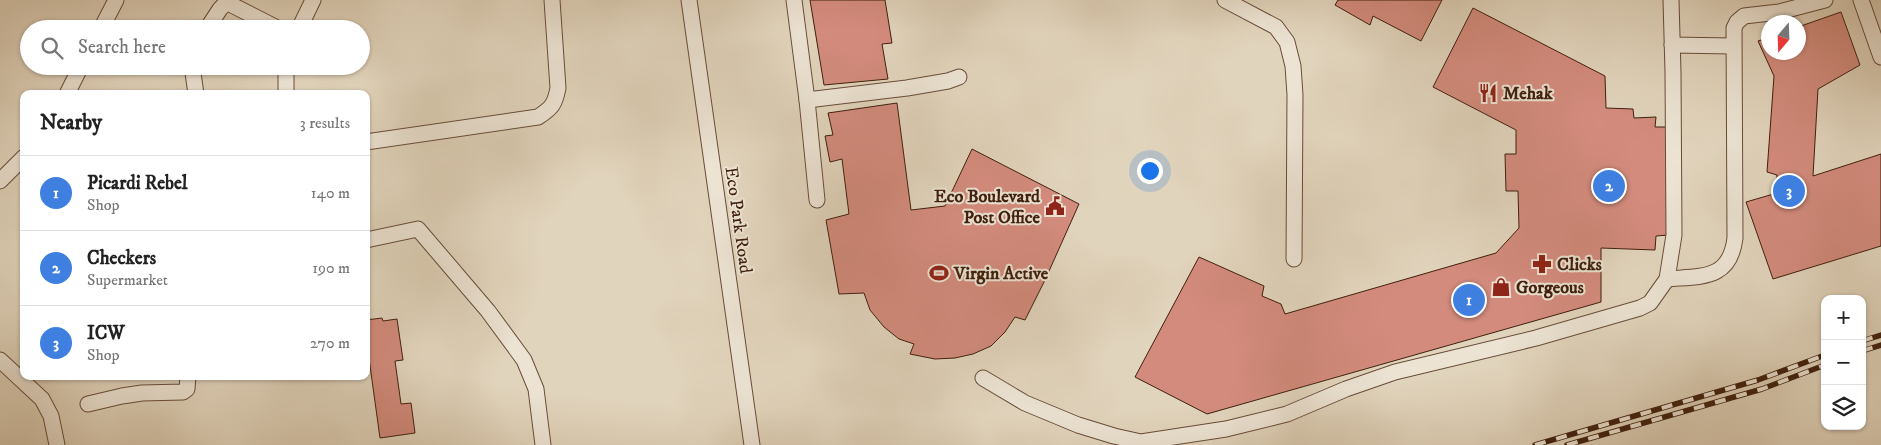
<!DOCTYPE html>
<meta charset="utf-8">
<style>
body{margin:0;font-family:"IM FELL DW Pica",serif;background:#f2f2f2;color:#222}
.controls{position:absolute;right:15px;bottom:15px;display:grid;overflow:hidden;border-radius:10px;box-shadow:0 1px 4px #0004}
.controls button{width:45px;height:45px;display:grid;place-items:center;padding:0;border:0;border-bottom:1px solid #e0e0e0;background:#fff;color:#222;font:25px sans-serif}
.compass{position:absolute;left:1761px;top:15px;width:45px;height:45px;border-radius:50%;background:#fff;box-shadow:0 1px 4px #0004;rotate:199deg}
.you{position:absolute;left:1149px;top:170px;width:18px;height:18px;margin:-12px;border:4px solid #fff;border-radius:50%;background:#1a73e8;box-shadow:0 0 0 8px #1a73e833}
.badge{display:grid;place-items:center;width:32px;height:32px;border-radius:50%;background:#8f2418;color:#fff;font-size:16px;font-weight:700}
.pin{position:absolute;translate:-50% -50%;border:2px solid #fff;box-shadow:0 1px 5px #0006}
.list{margin:0;padding:0;list-style:none}
h2{display:flex;justify-content:space-between;align-items:center;height:65px;margin:0;padding:0 20px;font-size:21px}
h2 small{font-size:16px;font-weight:400;color:#767676}
.list li{display:grid;grid-template-columns:32px 1fr auto;gap:15px;align-items:center;box-sizing:border-box;height:75px;padding:0 20px;border-top:1px solid #e0e0e0}
.list b{display:block;font-size:19px;white-space:nowrap}
.list p{margin:0;font-size:16px;white-space:nowrap;color:#767676}
.list em{font-size:16px;font-style:normal;color:#767676}
.icon{flex:none;width:28px;height:28px;fill:none;stroke:currentColor;stroke-width:2;stroke-linecap:round;stroke-linejoin:round}
.map{position:relative;flex:none;width:1881px;height:445px;overflow:hidden}
.search{position:absolute;background:#fff;box-shadow:0 1px 4px #0004;left:20px;top:20px;width:350px;height:55px;display:flex;align-items:center;gap:12px;box-sizing:border-box;padding:0 18px;border-radius:28px;color:#767676;font-size:19px}
.panel{position:absolute;background:#fff;box-shadow:0 1px 4px #0004;left:20px;top:90px;width:350px;height:290px;border-radius:10px}
.map>svg:first-child{display:block}
.building{fill:#d38b7d;stroke:#3f1f0d}
.lines{fill:none;stroke-linecap:round;stroke-linejoin:round}
.minor-casing{stroke:#684c39;stroke-width:17}
.minor{stroke:#ece3d3;stroke-width:15}
.rail-casing{stroke:#3f1f0d;stroke-width:5.5}
.rail{stroke:#ece3d3;stroke-width:4;stroke-dasharray:11;stroke-linecap:butt}
.labels{text-anchor:middle;stroke-width:4;stroke-linejoin:round;paint-order:stroke}
.poi-label{font-size:18px;font-weight:bold;fill:#3f1f0d;stroke:#ece3d3;text-anchor:start}
.street-label{font-size:18px;fill:#3f1f0d;stroke:#ece3d3}
</style>
<div class="map">
<svg width="1881" height="445" viewBox="0 0 1881 445">
<rect width="100%" height="100%" fill="#e1d4bc"/>
<filter id="stains"><feTurbulence type="fractalNoise" baseFrequency=".004" numOctaves="4"/><feColorMatrix values="0 0 0 0 .2 0 0 0 0 .09 0 0 0 0 .02 0 0 0 .5 -.17"/></filter>
<radialGradient id="worn" r=".72"><stop offset=".6" stop-color="#630" stop-opacity="0"/><stop offset="1" stop-color="#630" stop-opacity=".3"/></radialGradient>
<g class="building">
<path d="M810,0H885L892,43L882,44L888,79L824,85Z"/>
<path d="M1338,0H1442L1421,41L1373,16L1370,25L1335,5Z"/>
<path d="M1473,8L1605,76L1606,108L1633,109L1634,118L1656,117L1655,127H1672L1669,235L1656,236L1655,250L1601,248V302L1207,414L1135,377L1199,257L1264,286L1262,296L1281,304L1285,314L1496,253L1519,228L1518,191H1506L1505,154H1516V130L1433,87Z"/>
<path d="M1841,12L1860,65L1818,89L1813,176L1881,154V246L1773,279L1746,202L1777,193V175L1767,172L1774,76L1758,41L1768,38V52H1798V27Z"/>
<path d="M897,103L911,210L945,206L972,149L1079,204L1045,280L1025,320L1015,317L1005,332L991,346L973,354L955,358L935,359L910,354L914,344L899,339L884,327L870,310L864,293L839,294L826,220L849,214L842,159L830,162L825,136L833,135L828,113Z"/>
<path d="M382,318L383,321L397,319L403,360L395,361L401,404L411,403L415,433L380,438L366,337V320Z"/>
</g>
<g class="lines">
<g class="minor-casing">
<g id="minor">
<path d="M689,0L752,445"/>
<path d="M794,0L807,100L817,200"/>
<path d="M1225,0L1276,27L1287,42L1293,66L1295,95L1294,259"/>
<path d="M1861,0L1881,57"/>
<path d="M101,29L116,0"/>
<path d="M207,29L220,9L225,4H230L279,29"/>
<path d="M299,29L313,0"/>
<path d="M1672,45L1732,46"/>
<path d="M192,66L196,94"/>
<path d="M67,94L81,66"/>
<path d="M286,94V66"/>
<path d="M807,100L907,88L948,81L959,77"/>
<path d="M366,142L538,117C552,108 555,104 558,88L552,0"/>
<path d="M0,181L24,157"/>
<path d="M366,240L418,229L488,311L524,360L536,389L543,445"/>
<path d="M1667,279C1702,276 1730,280 1735,238L1734,28L1737,22L1744,16L1779,12L1825,0"/>
<path d="M0,360L42,399L51,416L57,445"/>
<path d="M983,378L1025,403L1078,425L1114,436L1141,442L1226,429L1287,414L1346,389L1395,372L1536,338L1640,308L1650,303L1667,279L1674,235L1673,72L1671,0"/>
<path d="M88,404L122,396L142,393L183,392L187,389L188,376"/>
</g>
</g>
<use href="#minor" class="minor"/>
<g class="rail-casing">
<g id="rail">
<path d="M1862,341L1881,335"/>
<path d="M1862,351L1881,345"/>
<path d="M1535,445L1758,380L1825,355"/>
<path d="M1567,445L1762,389L1825,365"/>
</g>
</g>
<use href="#rail" class="rail"/>
</g>
<defs>
<g id="restaurant-bare" transform="scale(1.5)"><path d="M-5-6h1v4h1v-4h1v4h1v-4h1v5L-1.5 .5V6h-2V.5L-5-1ZM5-6V6H3V1.5H1.5Q1.5-4 5-6Z" fill="#8f2418" stroke="#ece3d3" stroke-width="2.5" paint-order="stroke"/></g>
<g id="civic-bare" transform="scale(1.5)"><path d="M-.6-6.5H3V-4.5H.6V-3L4-1V1h2V6H-6V1h2V-1L-.6-3ZM-1.2 2.5V6h2.4V2.5Z" fill="#8f2418" stroke="#ece3d3" stroke-width="2.5" paint-order="stroke"/></g>
<g id="pharmacy-bare" transform="scale(1.5)"><path d="M-2-6h4v4h4v4h-4v4h-4v-4h-4v-4h4Z" fill="#8f2418" stroke="#ece3d3" stroke-width="2.5" paint-order="stroke"/></g>
<g id="stadium-bare" transform="scale(1.5)"><path d="M0-5a6.5 5 0 1 0 0 10a6.5 5 0 1 0 0-10ZM-3.5-1.8h7v3.6h-7Z" fill="#8f2418" stroke="#ece3d3" stroke-width="2.5" paint-order="stroke"/></g>
<g id="shop-bare" transform="scale(1.5)"><path d="M-5-2.5h2.3a2.7 3.5 0 0 1 5.4 0H5L5.5 6h-11ZM-1.5-2.5h3a1.5 2.3 0 0 0-3 0Z" fill="#8f2418" stroke="#ece3d3" stroke-width="2.5" paint-order="stroke"/></g>
</defs>
<g fill-rule="evenodd">
<use href="#restaurant-bare" x="1488" y="93"/>
<use href="#civic-bare" x="1055" y="206"/>
<use href="#pharmacy-bare" x="1542" y="264"/>
<use href="#stadium-bare" x="939" y="273"/>
<use href="#shop-bare" x="1501" y="287"/>
</g>
<g class="labels">
<g class="poi-label">
<text x="1503" y="99">Mehak</text>
<text x="1040" y="202" text-anchor="end">Eco Boulevard<tspan x="1040" dy="21">Post Office</tspan></text>
<text x="1557" y="270">Clicks</text>
<text x="954" y="279">Virgin Active</text>
<text x="1516" y="293">Gorgeous</text>
</g>
<g class="street-label">
<text transform="translate(739 220) rotate(82)" y="6">Eco Park Road</text>
</g>
</g>
<rect width="100%" height="100%" filter="url(#stains)"/>
<rect width="100%" height="100%" fill="url(#worn)"/>
</svg>
<div class="controls">
<button>+</button>
<button>−</button>
<button><svg class="icon" aria-label="layers" viewBox="0 0 24 24"><path d="M12 4l9 5-9 5-9-5zM3 14l9 5 9-5"/></svg></button>
</div>
<svg class="compass" viewBox="-18 -18 36 36"><path d="M0-13l5 13h-10z" fill="#e53935"/><path d="M0 13l5-13h-10z" fill="#767676"/></svg>
<div class="you"></div>
<div class="pin badge" style="left:1469px;top:300px;background:#3f7fe0">1</div>
<div class="pin badge" style="left:1609px;top:186px;background:#3f7fe0">2</div>
<div class="pin badge" style="left:1789px;top:191px;background:#3f7fe0">3</div>
<div class="search"><svg class="icon" aria-label="search" viewBox="0 0 24 24"><circle cx="10" cy="10" r="6"/><path d="M15 15l6 6"/></svg>Search here</div>
<section class="panel">
<h2>Nearby<small>3 results</small></h2>
<ul class="list">
<li><span class="badge" style="background:#3f7fe0">1</span><div><b>Picardi Rebel</b><p>Shop</p></div><em>140 m</em></li>
<li><span class="badge" style="background:#3f7fe0">2</span><div><b>Checkers</b><p>Supermarket</p></div><em>190 m</em></li>
<li><span class="badge" style="background:#3f7fe0">3</span><div><b>ICW</b><p>Shop</p></div><em>270 m</em></li>
</ul>
</section>
</div>
